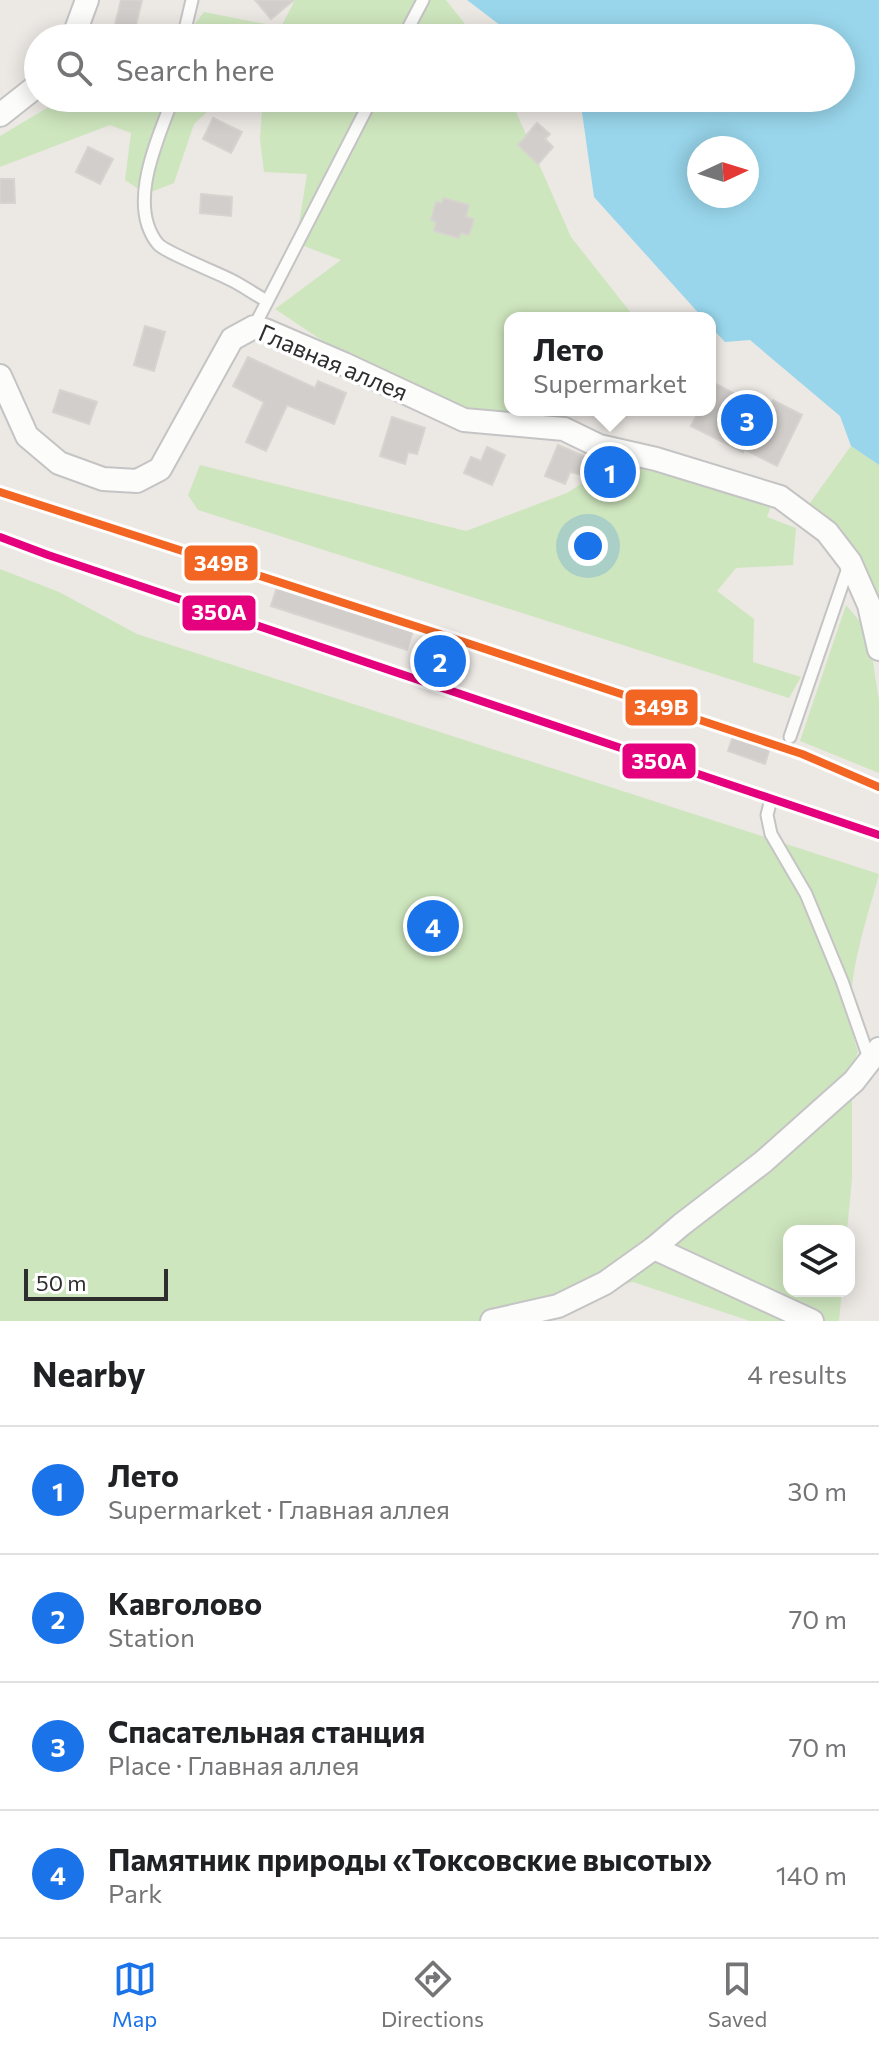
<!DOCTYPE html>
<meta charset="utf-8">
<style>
body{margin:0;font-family:Commissioner,sans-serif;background:#f6f6f6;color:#202124}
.controls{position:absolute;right:24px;bottom:24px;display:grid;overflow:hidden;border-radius:16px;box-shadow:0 4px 20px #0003}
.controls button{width:72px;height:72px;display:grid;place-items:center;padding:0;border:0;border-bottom:2px solid #e0e0e0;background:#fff;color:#202124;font:40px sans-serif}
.compass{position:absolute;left:687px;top:136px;width:72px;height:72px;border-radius:50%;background:#fff;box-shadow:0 4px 20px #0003;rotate:86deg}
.scale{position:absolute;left:24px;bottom:20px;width:144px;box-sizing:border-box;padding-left:8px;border:4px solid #2e2e2e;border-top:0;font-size:22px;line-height:28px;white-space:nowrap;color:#2e2e2e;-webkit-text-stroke:6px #fff;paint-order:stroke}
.you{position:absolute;left:588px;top:546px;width:28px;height:28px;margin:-20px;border:6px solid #fff;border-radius:50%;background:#1a73e8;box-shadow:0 0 0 12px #1a73e833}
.badge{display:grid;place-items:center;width:52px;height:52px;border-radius:50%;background:#1a73e8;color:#fff;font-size:26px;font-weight:700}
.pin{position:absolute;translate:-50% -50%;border:4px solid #fff;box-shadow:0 2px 8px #0006}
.popup{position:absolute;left:504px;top:312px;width:212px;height:104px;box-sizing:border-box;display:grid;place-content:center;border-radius:16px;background:#fff;filter:drop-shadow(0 2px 6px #0005);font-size:26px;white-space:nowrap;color:#757577}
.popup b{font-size:30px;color:#202124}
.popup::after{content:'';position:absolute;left:50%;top:100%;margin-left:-16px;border:16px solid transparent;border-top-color:#fff}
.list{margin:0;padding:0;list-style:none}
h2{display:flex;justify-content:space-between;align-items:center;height:104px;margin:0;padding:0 32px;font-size:34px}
h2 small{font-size:26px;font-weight:400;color:#757577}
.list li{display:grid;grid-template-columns:52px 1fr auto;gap:24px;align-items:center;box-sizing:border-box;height:128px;padding:0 32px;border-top:2px solid #e0e0e0}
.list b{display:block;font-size:30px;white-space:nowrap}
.list p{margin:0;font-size:26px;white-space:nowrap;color:#757577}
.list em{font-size:26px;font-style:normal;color:#757577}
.icon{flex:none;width:44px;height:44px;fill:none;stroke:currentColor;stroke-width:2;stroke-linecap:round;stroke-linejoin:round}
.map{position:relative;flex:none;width:879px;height:1321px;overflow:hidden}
.search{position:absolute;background:#fff;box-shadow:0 4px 20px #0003;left:24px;right:24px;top:24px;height:88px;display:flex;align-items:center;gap:20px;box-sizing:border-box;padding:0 28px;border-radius:44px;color:#757577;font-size:30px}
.sheet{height:616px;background:#fff}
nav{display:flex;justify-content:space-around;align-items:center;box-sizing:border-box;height:112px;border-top:2px solid #e0e0e0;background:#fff;font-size:22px;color:#757577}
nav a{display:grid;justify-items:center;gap:4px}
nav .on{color:#1a73e8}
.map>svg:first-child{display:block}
.green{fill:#cee6be}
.water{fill:#99d6ec;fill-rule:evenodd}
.building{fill:#d1cecb;stroke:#d7d4d0;stroke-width:2}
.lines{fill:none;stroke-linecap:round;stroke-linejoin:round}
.lane-casing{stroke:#c5c4c5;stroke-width:15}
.street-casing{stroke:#c5c4c5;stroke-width:26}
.lane{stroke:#fcfcfb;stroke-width:11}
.street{stroke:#fcfcfb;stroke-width:22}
.rail-1-casing{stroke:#fff;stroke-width:14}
.rail-2-casing{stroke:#fff;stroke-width:14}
.rail-1{stroke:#e5007d;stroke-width:8}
.rail-2{stroke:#f26522;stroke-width:8}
.labels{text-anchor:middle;stroke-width:7;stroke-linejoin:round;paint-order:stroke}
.street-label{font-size:24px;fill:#2e2e2e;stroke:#fff}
.line-badge{stroke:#fff;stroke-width:3}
.badge-label{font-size:22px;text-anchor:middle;font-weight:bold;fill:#fff}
</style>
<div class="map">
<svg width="879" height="1321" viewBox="0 0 879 1321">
<rect width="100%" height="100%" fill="#ece8e4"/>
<g class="green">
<path d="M295,0H446L476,38H184L204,12L281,27Z"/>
<path d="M61,98H222L194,124L174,183L146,194L125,180L131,133L110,125L0,167V136L57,102Z"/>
<path d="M263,98H510L571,237L635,318H510V410H554L550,414L464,411L341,353L275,309L341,260L296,243L307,174L264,172L260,139Z"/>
<path d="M851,446L879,465V611L802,514Z"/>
<path d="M200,465L466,531L567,493L584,482L630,492L637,465L772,503L767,517L796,528L793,565L736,568L717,591L754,619L753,662L801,677L789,698L198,510L188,495Z"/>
<path d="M0,569L59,592L137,634L879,874C865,928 838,997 858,1052L852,1068V1178L847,1231H789V1291H842L839,1321H750L633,1282L485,1321H0Z"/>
<path d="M846,605L863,625L873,662L879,701V773L800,741Z"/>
</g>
<path class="water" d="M467,0H879V465L851,446L840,416L750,340L725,342L710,326V318H703L594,197L580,98H841V38H517ZM699,148H747V196H699Z"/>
<g class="building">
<path d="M121,0H142L133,38L113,33Z"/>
<path d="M255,0H294L271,19Z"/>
<path d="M213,118L242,132L231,153L203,139Z"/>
<path d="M537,123L550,134L545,139L553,147L538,164L518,145Z"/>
<path d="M88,147L113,159L100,184L76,172Z"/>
<path d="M0,179H14L15,203H0Z"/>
<path d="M201,194L232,197L231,216L200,213Z"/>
<path d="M443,198L469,205L466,217L474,219L469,235L461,233L459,238L434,231L436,222L431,220L436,202L442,203Z"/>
<path d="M145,326L165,332L154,371L134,365Z"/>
<path d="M248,357L315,388L318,381L346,393L334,424L287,405L266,451L246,442L264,402L233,386Z"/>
<path d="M710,381L768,411L773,400L802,415L777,466L744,449L743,452L691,426L699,410H710Z"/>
<path d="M60,390L97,402L89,424L53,412Z"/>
<path d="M392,417L425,428L417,454L408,452L405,464L380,456Z"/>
<path d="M558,445L598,462L599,460L626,466L624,473L638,479L636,487L570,472L565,484L545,476Z"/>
<path d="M487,447L505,455L492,485L464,473L471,457L481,461Z"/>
<path d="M277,587L413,631L407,650L271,606Z"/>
<path d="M733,736L770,748L765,764L728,751Z"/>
</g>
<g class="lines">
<g class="lane-casing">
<g id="lane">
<path d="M183,38L192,0"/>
<path d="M403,38L423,0"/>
<path d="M173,98C158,139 126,205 158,244C166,253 221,274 235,282C246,288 256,295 267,301"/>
<path d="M254,327L372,98"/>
<path d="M790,737L850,562"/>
<path d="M770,803L767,815L771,834L806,894L842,981L870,1061"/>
</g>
</g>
<g class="street-casing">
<g id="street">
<path d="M73,38L87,0"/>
<path d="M0,115L38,85"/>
<path d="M0,376L27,436L59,463L103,479L137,481L160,469L232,339L254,327L265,330L344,364L464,420L564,429L599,446L656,459L780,497L827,532L850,562L869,605L879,649"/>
<path d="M654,1248L812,1321"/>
<path d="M492,1321L558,1306L605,1283L654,1248L681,1225L763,1162L854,1081L879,1049"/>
</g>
</g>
<use href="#lane" class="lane"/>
<use href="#street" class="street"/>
<g class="rail-1-casing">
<path id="rail-1" d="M0,537L48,555L879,835"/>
</g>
<g class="rail-2-casing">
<path id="rail-2" d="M0,492L449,637L802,754L879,787"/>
</g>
<use href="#rail-1" class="rail-1"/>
<use href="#rail-2" class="rail-2"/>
</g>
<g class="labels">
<g class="street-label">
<text transform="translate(333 363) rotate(23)" y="8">Главная аллея</text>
</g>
</g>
<g class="line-badge">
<rect x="183" y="544" width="76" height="38" rx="8" fill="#f26522"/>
<rect x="181" y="594" width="76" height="38" rx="8" fill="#e5007d"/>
<rect x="624" y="688" width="75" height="39" rx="8" fill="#f26522"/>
<rect x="621" y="742" width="76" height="38" rx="8" fill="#e5007d"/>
</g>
<g class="badge-label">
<text x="221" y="571">349В</text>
<text x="219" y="620">350А</text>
<text x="661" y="715">349В</text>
<text x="659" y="769">350А</text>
</g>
</svg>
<div class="controls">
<button><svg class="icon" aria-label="layers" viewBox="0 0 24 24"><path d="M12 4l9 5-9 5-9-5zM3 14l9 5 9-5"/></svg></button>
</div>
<svg class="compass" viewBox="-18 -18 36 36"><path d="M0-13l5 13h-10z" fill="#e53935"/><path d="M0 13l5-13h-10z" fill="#757577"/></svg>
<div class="scale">50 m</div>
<div class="you"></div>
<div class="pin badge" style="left:610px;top:472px">1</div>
<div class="popup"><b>Лето</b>Supermarket</div>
<div class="pin badge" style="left:440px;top:661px">2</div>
<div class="pin badge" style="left:747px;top:420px">3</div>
<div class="pin badge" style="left:433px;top:926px">4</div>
<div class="search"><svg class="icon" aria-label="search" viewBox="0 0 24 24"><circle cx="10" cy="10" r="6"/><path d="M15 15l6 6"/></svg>Search here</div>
</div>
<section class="sheet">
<h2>Nearby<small>4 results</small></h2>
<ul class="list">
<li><span class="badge">1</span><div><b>Лето</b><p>Supermarket · Главная аллея</p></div><em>30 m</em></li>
<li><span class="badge">2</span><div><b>Кавголово</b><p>Station</p></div><em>70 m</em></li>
<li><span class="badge">3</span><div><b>Спасательная станция</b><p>Place · Главная аллея</p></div><em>70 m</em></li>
<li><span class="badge">4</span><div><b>Памятник природы «Токсовские высоты»</b><p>Park</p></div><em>140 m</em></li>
</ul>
</section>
<nav>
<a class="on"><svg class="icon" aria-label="map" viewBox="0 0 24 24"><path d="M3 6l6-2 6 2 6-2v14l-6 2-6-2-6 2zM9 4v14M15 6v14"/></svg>Map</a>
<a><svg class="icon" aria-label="directions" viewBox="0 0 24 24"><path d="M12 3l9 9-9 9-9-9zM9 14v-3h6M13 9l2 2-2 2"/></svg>Directions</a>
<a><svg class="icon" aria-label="saved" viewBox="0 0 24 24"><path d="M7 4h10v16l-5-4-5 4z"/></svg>Saved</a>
</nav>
